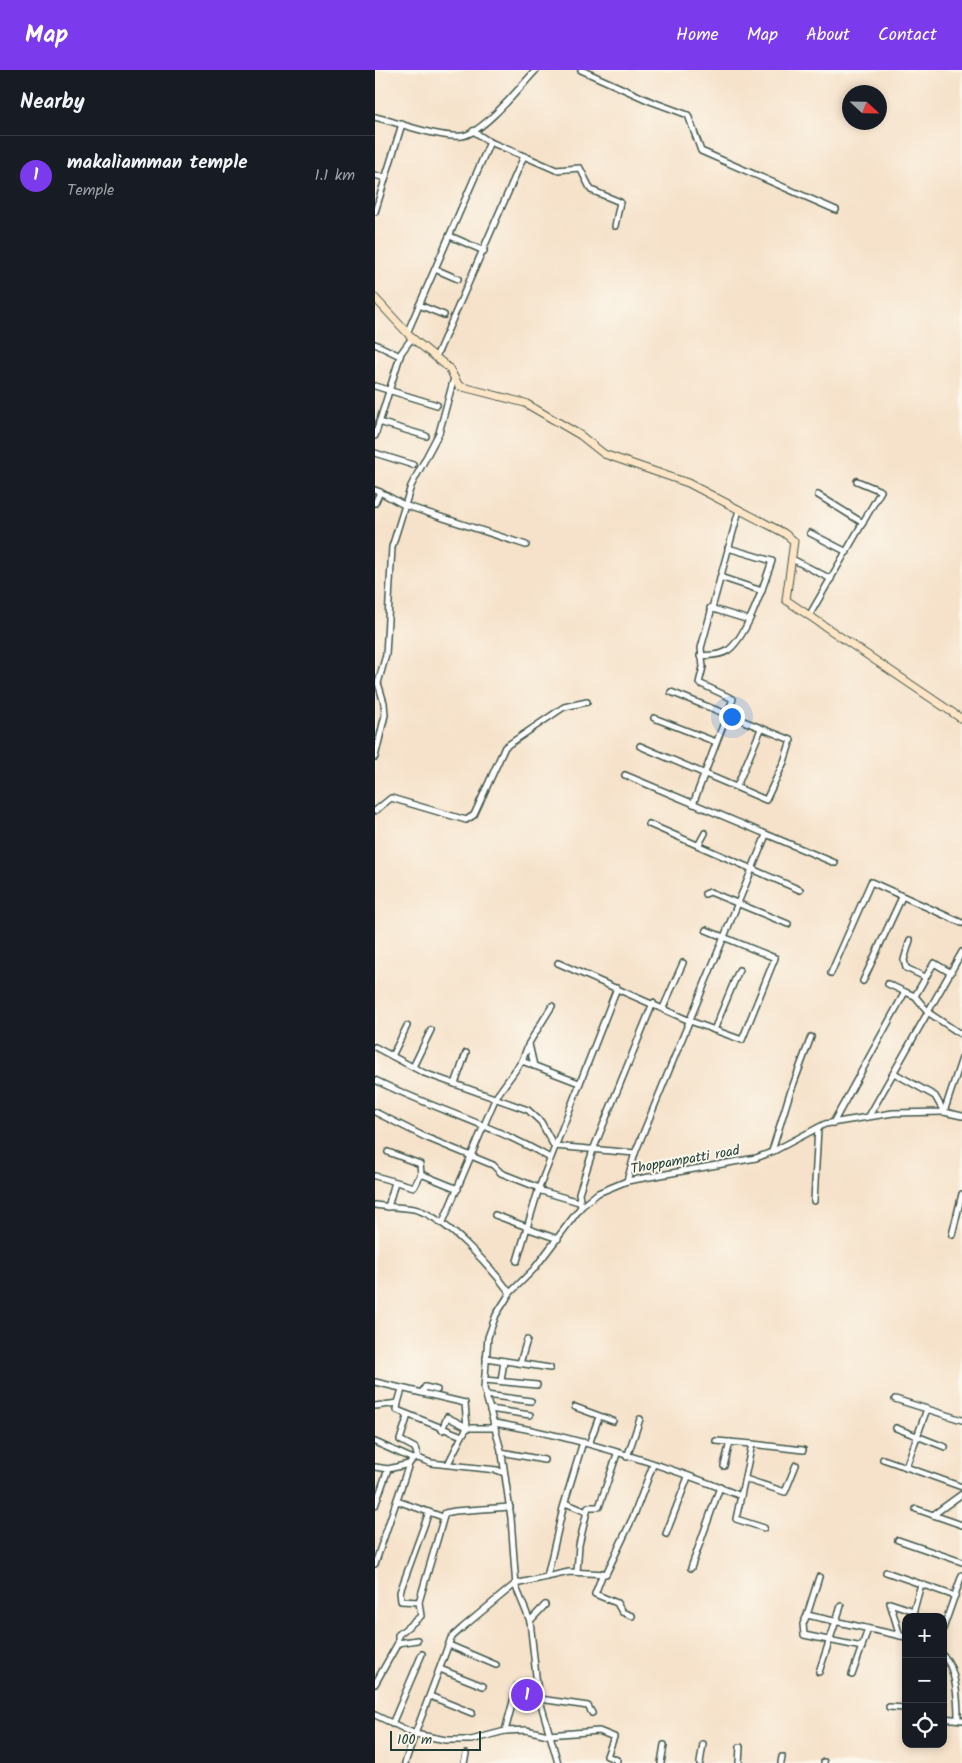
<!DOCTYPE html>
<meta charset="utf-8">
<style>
body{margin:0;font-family:Kalam,sans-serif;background:#20242c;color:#f1f3f6}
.controls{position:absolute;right:15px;bottom:15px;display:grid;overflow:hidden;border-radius:10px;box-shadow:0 2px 8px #0003}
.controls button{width:45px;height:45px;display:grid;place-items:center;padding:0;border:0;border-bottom:1px solid #363941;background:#171b24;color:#f1f3f6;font:25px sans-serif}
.compass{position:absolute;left:467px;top:15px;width:45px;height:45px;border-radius:50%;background:#171b24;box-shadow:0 2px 8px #0003;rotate:112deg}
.scale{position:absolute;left:15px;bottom:12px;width:91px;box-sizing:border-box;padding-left:5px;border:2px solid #1f3d34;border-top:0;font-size:14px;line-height:18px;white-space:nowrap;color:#1f3d34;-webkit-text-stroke:4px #fbf7ec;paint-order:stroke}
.you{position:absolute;left:356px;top:646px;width:18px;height:18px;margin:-12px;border:4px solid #fff;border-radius:50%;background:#1a73e8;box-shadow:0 0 0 8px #1a73e833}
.badge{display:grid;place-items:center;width:32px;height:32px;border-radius:50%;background:#7c3aed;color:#fff;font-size:16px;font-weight:700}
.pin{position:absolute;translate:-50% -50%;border:2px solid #fff;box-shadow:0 1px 5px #0006}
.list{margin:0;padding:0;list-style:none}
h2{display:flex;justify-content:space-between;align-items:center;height:65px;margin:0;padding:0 20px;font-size:21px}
h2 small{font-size:16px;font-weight:400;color:#9ea1a6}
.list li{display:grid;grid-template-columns:32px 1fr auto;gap:15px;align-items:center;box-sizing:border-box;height:80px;padding:0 20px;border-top:1px solid #363941}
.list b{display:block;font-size:19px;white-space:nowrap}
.list p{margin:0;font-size:16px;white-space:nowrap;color:#9ea1a6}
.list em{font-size:16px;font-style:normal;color:#9ea1a6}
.icon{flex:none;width:28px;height:28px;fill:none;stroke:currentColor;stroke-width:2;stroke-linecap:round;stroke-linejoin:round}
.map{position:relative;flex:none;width:587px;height:1693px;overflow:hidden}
header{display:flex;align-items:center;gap:30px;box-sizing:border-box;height:70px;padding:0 25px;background:#7c3aed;color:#fff}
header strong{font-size:24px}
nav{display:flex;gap:28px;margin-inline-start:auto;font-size:18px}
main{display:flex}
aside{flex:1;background:#171b24}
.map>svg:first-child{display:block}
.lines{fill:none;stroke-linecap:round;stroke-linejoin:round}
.street-casing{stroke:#3f564a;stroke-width:8}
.secondary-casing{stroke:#3f564a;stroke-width:9}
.street{stroke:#fff;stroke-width:5}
.secondary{stroke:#fde5c5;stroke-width:7}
.labels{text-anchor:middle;stroke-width:4;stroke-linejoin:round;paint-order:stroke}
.street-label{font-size:14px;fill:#1f3d34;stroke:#fbf7ec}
</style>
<header>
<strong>Map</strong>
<nav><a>Home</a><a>Map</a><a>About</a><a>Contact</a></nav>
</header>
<main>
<aside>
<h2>Nearby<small></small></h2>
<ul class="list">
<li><span class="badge">1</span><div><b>makaliamman temple</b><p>Temple</p></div><em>1.1 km</em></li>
</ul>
</aside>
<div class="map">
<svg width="587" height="1693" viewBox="0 0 587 1693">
<rect width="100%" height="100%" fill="#fbf7ec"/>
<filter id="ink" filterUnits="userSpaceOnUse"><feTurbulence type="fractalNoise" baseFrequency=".02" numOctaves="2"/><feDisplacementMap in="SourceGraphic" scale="10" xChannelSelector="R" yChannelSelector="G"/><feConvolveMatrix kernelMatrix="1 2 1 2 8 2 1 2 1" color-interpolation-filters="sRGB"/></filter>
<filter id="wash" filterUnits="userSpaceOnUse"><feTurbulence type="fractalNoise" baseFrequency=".0096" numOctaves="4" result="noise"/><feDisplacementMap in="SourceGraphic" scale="20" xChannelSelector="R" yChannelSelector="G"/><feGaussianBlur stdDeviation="1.12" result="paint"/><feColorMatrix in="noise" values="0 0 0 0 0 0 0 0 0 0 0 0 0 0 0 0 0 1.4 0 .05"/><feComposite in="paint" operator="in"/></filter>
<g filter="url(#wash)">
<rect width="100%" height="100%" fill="#f6e2ca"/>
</g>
<g filter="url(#ink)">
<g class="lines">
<g class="street-casing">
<g id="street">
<path d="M206,0L275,31L313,45L326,81L461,140"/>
<path d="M0,47C24,53 63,68 87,66C107,64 146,16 161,0"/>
<path d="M98,61L115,72L149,86"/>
<path d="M0,105L10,108"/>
<path d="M0,142L27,54"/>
<path d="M75,166L109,181"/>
<path d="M60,199L83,209"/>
<path d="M44,235L69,245"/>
<path d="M33,261L115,72"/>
<path d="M0,274L25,286"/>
<path d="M61,287L149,86L181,100L205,98L216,120L245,132L240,156"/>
<path d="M0,316L62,335"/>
<path d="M4,352L51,366"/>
<path d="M0,366L26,283L37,268"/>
<path d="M0,383L38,395"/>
<path d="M0,420L5,422L0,433"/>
<path d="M5,422L29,435L151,475"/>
<path d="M443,425L488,453"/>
<path d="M435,463L472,482"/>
<path d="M417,489L456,509"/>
<path d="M345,507L387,521"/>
<path d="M335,538L374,550"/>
<path d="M434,546L506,421L482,411"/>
<path d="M325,586C334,585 344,586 352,581C372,568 389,514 397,491L353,478"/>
<path d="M279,648L341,672"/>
<path d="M265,676L391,730L409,692L416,670L296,622"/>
<path d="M0,687L10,645L9,633L3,613L11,585L17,477L36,416L64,363L79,308"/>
<path d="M250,705L460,793"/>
<path d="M362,716L386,659"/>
<path d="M318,734L358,629L324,613L328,597L326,578L364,440"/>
<path d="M0,741L16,728L91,750L99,745L130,677L189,637L212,632"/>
<path d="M274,754L425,820"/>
<path d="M324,774L330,763"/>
<path d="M330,824L335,822L413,854"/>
<path d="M535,870L529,890L531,898L550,907"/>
<path d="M183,893L315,951L367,970L400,888L331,860"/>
<path d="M456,903L496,812L587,853"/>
<path d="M488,911L527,827"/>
<path d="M513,914L530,922"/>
<path d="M540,926L554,943L587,965"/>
<path d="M288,938L308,893"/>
<path d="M339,960L364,900"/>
<path d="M154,974L159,996"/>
<path d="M0,977L49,1003L153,1040L166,1052L179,1076L260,1083"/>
<path d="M17,986L32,956"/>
<path d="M147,991L204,1013"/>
<path d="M38,997L56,960"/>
<path d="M519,1003L560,1026L569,1042L587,1046"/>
<path d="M0,1010C58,1039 119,1055 175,1088"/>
<path d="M80,1014L91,983"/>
<path d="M0,1042L50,1067L118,1095L126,1103L164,1118"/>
<path d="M494,1046L587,882"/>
<path d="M458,1053L530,922L540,926L559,893L576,903"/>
<path d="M397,1081L414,1026L436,967"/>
<path d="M46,1104L83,1119"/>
<path d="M0,1106L39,1117L46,1104L45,1094L13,1082"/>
<path d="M252,1111L260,1083L391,765"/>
<path d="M163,1120L204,1132"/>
<path d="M439,1131L443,1058"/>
<path d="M0,1135C13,1137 27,1137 39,1139C70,1146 116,1197 135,1223"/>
<path d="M13,1137L20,1112"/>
<path d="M206,1137L204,1123L218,1080L278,933"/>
<path d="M120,1145L152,1157"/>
<path d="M68,1152L121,1027L147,991L154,973L177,936"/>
<path d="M151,1158L183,1169"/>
<path d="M577,1165L587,1124"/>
<path d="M142,1191L164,1118L242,918"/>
<path d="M111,1288L175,1298"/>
<path d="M145,1293L152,1270"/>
<path d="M110,1310L162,1315"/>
<path d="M126,1311L129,1291"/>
<path d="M0,1312L90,1333L92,1358H120"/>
<path d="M47,1323L50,1317L62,1320"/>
<path d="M111,1325L156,1331"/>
<path d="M520,1329L587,1350"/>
<path d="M23,1333L27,1319"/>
<path d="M0,1336L23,1333L22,1340L87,1366L92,1358"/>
<path d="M200,1337L238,1351"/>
<path d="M115,1339L155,1345"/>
<path d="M552,1339L531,1397L587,1417"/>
<path d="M33,1345L25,1370L40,1378L43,1388"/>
<path d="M119,1353C203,1367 287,1394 366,1426"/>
<path d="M521,1358L570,1377"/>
<path d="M67,1360L72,1347L92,1357"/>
<path d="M341,1371L377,1374"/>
<path d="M0,1372L38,1389"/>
<path d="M214,1374L224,1347"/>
<path d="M126,1382L169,1390"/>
<path d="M252,1387L265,1349"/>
<path d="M508,1389L531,1397"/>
<path d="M73,1394L87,1366"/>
<path d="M349,1396L355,1372"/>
<path d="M0,1397L13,1399L34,1394L38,1389L43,1388L56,1393L122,1400L129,1403"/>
<path d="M370,1409L410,1422L421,1395"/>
<path d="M22,1431L68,1447"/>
<path d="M190,1433L212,1442"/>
<path d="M0,1436L13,1399"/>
<path d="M541,1439L587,1455"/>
<path d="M54,1442L25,1522L26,1531L44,1532L70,1443L80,1441L135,1437"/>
<path d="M558,1445L587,1424"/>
<path d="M389,1458L361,1449L377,1374L428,1380"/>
<path d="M291,1464L313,1407"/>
<path d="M523,1470L587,1492"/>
<path d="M0,1494L34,1394"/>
<path d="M316,1498L345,1417"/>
<path d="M202,1502L204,1475L213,1437H224L242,1384"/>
<path d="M511,1502L580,1526"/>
<path d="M228,1503L220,1524L242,1533L247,1542L257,1546"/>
<path d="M172,1507L188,1438L208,1372"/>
<path d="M444,1507L432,1545L531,1567"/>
<path d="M432,1545L428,1554L429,1565L487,1577"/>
<path d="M537,1547L546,1514"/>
<path d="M155,1551L170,1535"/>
<path d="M568,1559L587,1505"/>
<path d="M525,1566L515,1533L539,1541"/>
<path d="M23,1573L42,1570"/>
<path d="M74,1575L121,1595"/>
<path d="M568,1586C581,1596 583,1632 583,1649"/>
<path d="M65,1599L108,1616"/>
<path d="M444,1602L466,1536"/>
<path d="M477,1605L493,1559"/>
<path d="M0,1614L23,1573V1565L46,1546L44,1532"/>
<path d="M55,1626L97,1643"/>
<path d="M165,1629L213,1636L217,1643"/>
<path d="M514,1637L531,1638"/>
<path d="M0,1645L40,1664L76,1568L87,1558L140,1514L194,1502L231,1504L259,1445L278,1395"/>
<path d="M568,1648L587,1650"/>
<path d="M17,1654L47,1584"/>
<path d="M130,1661L142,1616L162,1619"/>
<path d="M30,1693L40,1664L71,1670H96L130,1661L151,1660L173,1665L224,1661L239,1667L232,1686L242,1690L241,1693"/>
<path d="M89,1693L91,1684"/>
<path d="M183,1693L163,1624L155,1551L141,1517L136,1448L127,1384L109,1318L113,1267L121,1245L135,1223L159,1199L206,1137L223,1123L252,1111L381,1088L397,1082L450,1054L518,1043L569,1042L587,988"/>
<path d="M286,1693L289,1675"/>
<path d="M325,1693L328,1674"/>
<path d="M364,1693L365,1677"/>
<path d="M406,1693L407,1687"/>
<path d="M449,1693V1692"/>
</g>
</g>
<g class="secondary-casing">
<path id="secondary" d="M0,228L37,268L74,298L84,316L150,333L205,365L229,384L313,413L409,463L419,471L411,530L587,649"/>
</g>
<use href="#street" class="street"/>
<use href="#secondary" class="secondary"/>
</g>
</g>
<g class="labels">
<g class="street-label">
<text transform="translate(310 1089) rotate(-10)" y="5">Thoppampatti road</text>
</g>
</g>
</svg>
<div class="controls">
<button>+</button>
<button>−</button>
<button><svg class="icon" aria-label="locate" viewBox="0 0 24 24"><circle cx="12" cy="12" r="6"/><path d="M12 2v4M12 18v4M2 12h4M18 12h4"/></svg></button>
</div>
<svg class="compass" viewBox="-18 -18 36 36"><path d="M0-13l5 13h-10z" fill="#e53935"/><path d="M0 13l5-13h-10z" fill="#9ea1a6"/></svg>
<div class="scale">100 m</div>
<div class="you"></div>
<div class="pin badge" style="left:152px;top:1625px">1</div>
</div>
</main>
